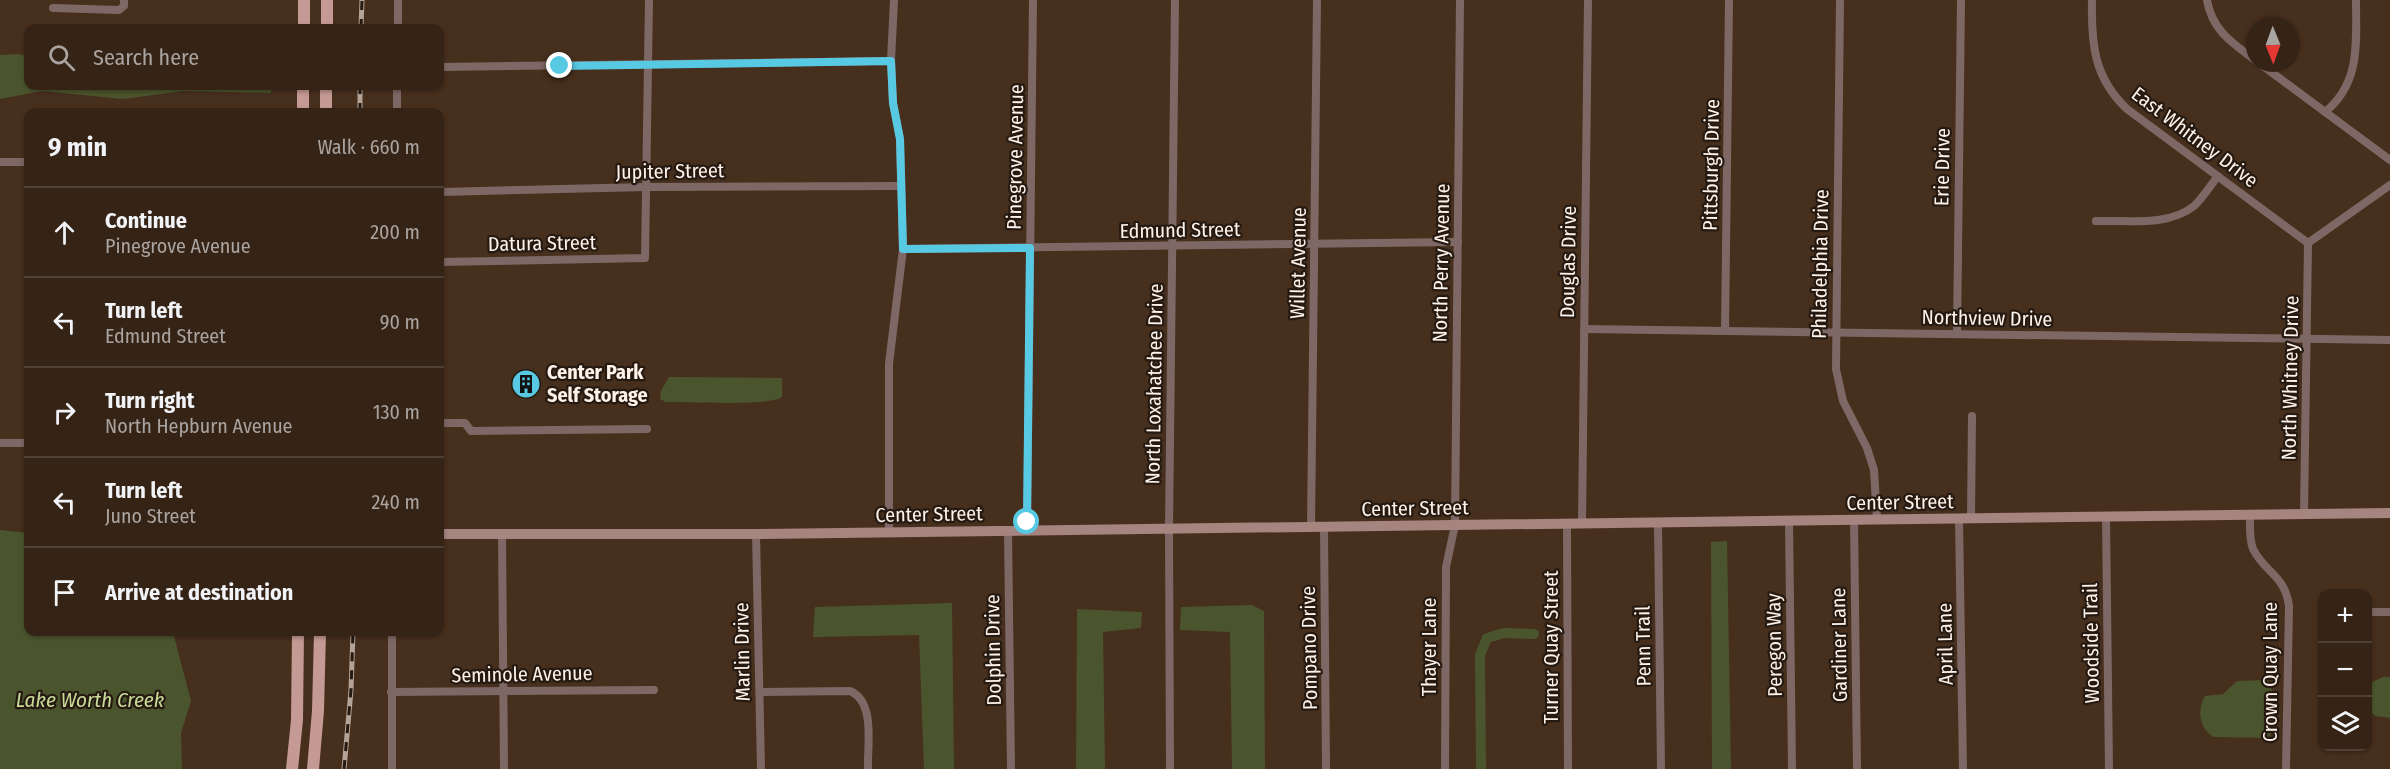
<!DOCTYPE html>
<meta charset="utf-8">
<style>
body{margin:0;font-family:"Fira Sans Condensed",sans-serif;background:#3d2b1f;color:#f1f3f6}
.controls{position:absolute;right:18px;bottom:18px;display:grid;overflow:hidden;border-radius:12px;box-shadow:0 2px 4px #0004}
.controls button{width:54px;height:54px;display:grid;place-items:center;padding:0;border:0;border-bottom:2px solid #4f4035;background:#352316;color:#f1f3f6;font:30px sans-serif}
.compass{position:absolute;left:2246px;top:18px;width:54px;height:54px;border-radius:50%;background:#352316;box-shadow:0 2px 4px #0004;rotate:179deg}
.stop{position:absolute;width:18px;height:18px;margin:-14px;border:4px solid #58c9e3;border-radius:50%;background:#fff}
.stop.end{background:#58c9e3;border-color:#fff;box-shadow:0 2px 6px #0008}
.list{margin:0;padding:0;list-style:none}
h2{display:flex;justify-content:space-between;align-items:center;height:78px;margin:0;padding:0 24px;font-size:26px}
h2 small{font-size:20px;font-weight:400;color:#aaa4a1}
.list li{display:grid;grid-template-columns:39px 1fr auto;gap:18px;align-items:center;box-sizing:border-box;height:90px;padding:0 24px;border-top:2px solid #4f4035}
.list b{display:block;font-size:22px;white-space:nowrap}
.list p{margin:0;font-size:20px;white-space:nowrap;color:#aaa4a1}
.list em{font-size:20px;font-style:normal;color:#aaa4a1}
.icon{flex:none;width:33px;height:33px;fill:none;stroke:currentColor;stroke-width:2;stroke-linecap:round;stroke-linejoin:round}
.map{position:relative;flex:none;width:2390px;height:769px;overflow:hidden}
.search{position:absolute;background:#352316;box-shadow:0 2px 4px #0004;left:24px;top:24px;width:420px;height:66px;display:flex;align-items:center;gap:15px;box-sizing:border-box;padding:0 21px;border-radius:12px;color:#aaa4a1;font-size:22px}
.panel{position:absolute;background:#352316;box-shadow:0 2px 4px #0004;left:24px;top:108px;width:420px;height:528px;border-radius:12px}
.map>svg:first-child{display:block}
.water{fill:#4b552d}
.lines{fill:none;stroke-linecap:round;stroke-linejoin:round}
.canal{stroke:#4b552d;stroke-width:10}
.street{stroke:#7e6865;stroke-width:8}
.secondary{stroke:#a68480;stroke-width:10}
.primary{stroke:#c59994;stroke-width:12}
.rail-casing{stroke:#b4a396;stroke-width:5}
.rail{stroke:#251a12;stroke-width:3;stroke-dasharray:9;stroke-linecap:butt}
.route{stroke:#58c9e3;stroke-width:8}
.labels{text-anchor:middle;stroke-width:4.5;stroke-linejoin:round;paint-order:stroke}
.street-label{font-size:20px;fill:#fff2e9;stroke:#251a12}
.poi-label{font-size:20px;font-weight:bold;fill:#fff2e9;stroke:#251a12;text-anchor:start}
.water-label{font-size:21px;font-style:italic;fill:#c9db97;stroke:#251a12}
</style>
<div class="map">
<svg width="2390" height="769" viewBox="0 0 2390 769">
<rect width="100%" height="100%" fill="#472f1d"/>
<g class="water">
<path d="M17,54L28,56V86H271V93L183,91L123,99L42,91L0,99V55Z"/>
<path d="M669,377L782,378V397C772,406 685,402 666,402L660,399L661,391Z"/>
<path d="M0,530L28,533V632H173L191,701L181,733L182,769H0Z"/>
<path d="M1727,541L1731,769H1712L1711,542Z"/>
<path d="M952,603L954,769H924L919,635L813,637L815,607Z"/>
<path d="M1252,605L1264,611L1265,769H1232L1230,632L1180,630L1181,607Z"/>
<path d="M1077,609L1142,612L1141,628L1103,632L1105,769H1076Z"/>
<path d="M2383,677H2390V718L2376,716L2368,711V684Z"/>
<path d="M2268,680C2277,696 2276,722 2269,738L2214,737C2199,729 2197,710 2205,696L2223,694L2237,681Z"/>
</g>
<g class="lines">
<path class="canal" d="M1481,769L1480,655L1487,638L1504,633L1534,634"/>
<g class="street">
<path d="M1840,0L1836,369L1843,401L1867,448L1874,470L1877,520"/>
<path d="M2092,0C2091,44 2094,78 2127,109L2308,243"/>
<path d="M2207,0C2212,30 2232,43 2255,60"/>
<path d="M53,8L119,10L124,6V0"/>
<path d="M398,28V0"/>
<path d="M2259,63L2390,160"/>
<path d="M440,67L891,61"/>
<path d="M397,112V86"/>
<path d="M2325,112C2361,83 2356,42 2356,0"/>
<path d="M0,162H28"/>
<path d="M440,192L646,187L901,186"/>
<path d="M2096,221C2127,220 2168,227 2194,206C2203,198 2210,186 2218,176"/>
<path d="M2308,243L2390,185"/>
<path d="M903,249L1458,242"/>
<path d="M440,262L645,258L649,0"/>
<path d="M1584,329L2390,340"/>
<path d="M1725,331L1729,0"/>
<path d="M1957,334L1961,0"/>
<path d="M440,423H465L471,431L647,429"/>
<path d="M0,443H28"/>
<path d="M2304,514L2308,243"/>
<path d="M2250,515C2250,527 2249,538 2253,549C2265,573 2285,575 2289,606L2286,769"/>
<path d="M2106,517L2109,769"/>
<path d="M1959,519L1963,769"/>
<path d="M1971,519L1972,416"/>
<path d="M1854,520L1857,769"/>
<path d="M1789,521L1792,769"/>
<path d="M1658,523L1661,769"/>
<path d="M1567,524L1568,769"/>
<path d="M1582,524L1588,0"/>
<path d="M1311,527L1317,0"/>
<path d="M1324,527L1326,769"/>
<path d="M1008,531L1011,769"/>
<path d="M1027,531L1033,0"/>
<path d="M889,533V364L903,249L900,139L893,103L891,61L894,0"/>
<path d="M502,534L504,769"/>
<path d="M756,534L761,769"/>
<path d="M2373,612H2390"/>
<path d="M391,692L654,690"/>
<path d="M760,692L850,691C876,702 867,746 868,769"/>
<path d="M392,769V632"/>
<path d="M1170,769L1169,529L1175,0"/>
<path d="M1445,769L1446,567L1455,525L1460,0"/>
</g>
<path class="secondary" d="M440,534H756L2390,513"/>
<g class="primary">
<path d="M304,28V0"/>
<path d="M327,28V0"/>
<path d="M303,112V86"/>
<path d="M326,112V86"/>
<path d="M292,769L297,720L298,632"/>
<path d="M313,769L318,711L320,632"/>
</g>
<g class="rail-casing">
<g id="rail">
<path d="M361,28L362,0"/>
<path d="M360,112V86"/>
<path d="M344,769L351,690L353,632"/>
</g>
</g>
<use href="#rail" class="rail"/>
</g>
<g class="lines">
<path class="route" d="M560,66L891,61L893,103L900,139L903,249L1030,248L1027,522"/>
</g>
<defs>
<g id="building-disc" transform="scale(1.5)"><circle r="9.5" fill="#58c9e3" stroke="#251a12"/><path d="M-4-6H4V6H1V3H-1V6H-4ZM-2.5-4.3h1.7v1.8h-1.7ZM.8-4.3h1.7v1.8H.8ZM-2.5-1h1.7V.8h-1.7ZM.8-1h1.7V.8H.8Z" fill="#111"/></g>
</defs>
<g fill-rule="evenodd">
<use href="#building-disc" x="526" y="384"/>
</g>
<g class="labels">
<g class="street-label">
<text transform="translate(2195 137) rotate(37)" y="7">East Whitney Drive</text>
<text transform="translate(1015 157) rotate(-89)" y="7">Pinegrove Avenue</text>
<text transform="translate(1711 165) rotate(-89)" y="7">Pittsburgh Drive</text>
<text transform="translate(1942 167) rotate(-89)" y="7">Erie Drive</text>
<text transform="translate(670 171) rotate(-1)" y="7">Jupiter Street</text>
<text transform="translate(1180 230) rotate(-1)" y="7">Edmund Street</text>
<text transform="translate(542 243) rotate(-1)" y="7">Datura Street</text>
<text transform="translate(1568 262) rotate(-89)" y="7">Douglas Drive</text>
<text transform="translate(1298 263) rotate(-89)" y="7">Willet Avenue</text>
<text transform="translate(1441 263) rotate(-89)" y="7">North Perry Avenue</text>
<text transform="translate(1820 264) rotate(-89)" y="7">Philadelphia Drive</text>
<text transform="translate(1987 318) rotate(1)" y="7">Northview Drive</text>
<text transform="translate(2290 378) rotate(-89)" y="7">North Whitney Drive</text>
<text transform="translate(1154 384) rotate(-89)" y="7">North Loxahatchee Drive</text>
<text transform="translate(1900 502) rotate(-1)" y="7">Center Street</text>
<text transform="translate(1415 508) rotate(-1)" y="7">Center Street</text>
<text transform="translate(929 514) rotate(-1)" y="7">Center Street</text>
<text transform="translate(2091 643) rotate(-91)" y="7">Woodside Trail</text>
<text transform="translate(1945 644) rotate(-91)" y="7">April Lane</text>
<text transform="translate(1774 645) rotate(-91)" y="7">Peregon Way</text>
<text transform="translate(1839 645) rotate(-91)" y="7">Gardiner Lane</text>
<text transform="translate(1643 646) rotate(-91)" y="7">Penn Trail</text>
<text transform="translate(1429 647) rotate(-90)" y="7">Thayer Lane</text>
<text transform="translate(1551 647) rotate(-90)" y="7">Turner Quay Street</text>
<text transform="translate(1309 648) rotate(-91)" y="7">Pompano Drive</text>
<text transform="translate(993 650) rotate(-91)" y="7">Dolphin Drive</text>
<text transform="translate(742 652) rotate(-91)" y="7">Marlin Drive</text>
<text transform="translate(2270 672) rotate(-90)" y="7">Crown Quay Lane</text>
<text transform="translate(522 674) rotate(-1)" y="7">Seminole Avenue</text>
</g>
<g class="poi-label">
<text x="547" y="379">Center Park<tspan x="547" dy="23">Self Storage</tspan></text>
</g>
<g class="water-label">
<text x="90" y="707">Lake Worth Creek</text>
</g>
</g>
</svg>
<div class="controls">
<button>+</button>
<button>−</button>
<button><svg class="icon" aria-label="layers" viewBox="0 0 24 24"><path d="M12 4l9 5-9 5-9-5zM3 14l9 5 9-5"/></svg></button>
</div>
<svg class="compass" viewBox="-18 -18 36 36"><path d="M0-13l5 13h-10z" fill="#e53935"/><path d="M0 13l5-13h-10z" fill="#aaa4a1"/></svg>
<div class="stop" style="left:1027px;top:522px"></div>
<div class="stop end" style="left:560px;top:66px"></div>
<div class="search"><svg class="icon" aria-label="search" viewBox="0 0 24 24"><circle cx="10" cy="10" r="6"/><path d="M15 15l6 6"/></svg>Search here</div>
<section class="panel">
<h2>9 min<small>Walk · 660 m</small></h2>
<ul class="list">
<li><svg class="icon" aria-label="ahead" viewBox="0 0 24 24"><path d="M12 20V5M6 11l6-6 6 6"/></svg><div><b>Continue</b><p>Pinegrove Avenue</p></div><em>200 m</em></li>
<li><svg class="icon" aria-label="left" viewBox="0 0 24 24"><path d="M17 20v-9H6M10 6l-5 5 5 5"/></svg><div><b>Turn left</b><p>Edmund Street</p></div><em>90 m</em></li>
<li><svg class="icon" aria-label="right" viewBox="0 0 24 24"><path d="M7 20v-9h11M14 6l5 5-5 5"/></svg><div><b>Turn right</b><p>North Hepburn Avenue</p></div><em>130 m</em></li>
<li><svg class="icon" aria-label="left" viewBox="0 0 24 24"><path d="M17 20v-9H6M10 6l-5 5 5 5"/></svg><div><b>Turn left</b><p>Juno Street</p></div><em>240 m</em></li>
<li><svg class="icon" aria-label="arrive" viewBox="0 0 24 24"><path d="M6 21V4h12l-3 4 3 4H6"/></svg><div><b>Arrive at destination</b></div></li>
</ul>
</section>
</div>
